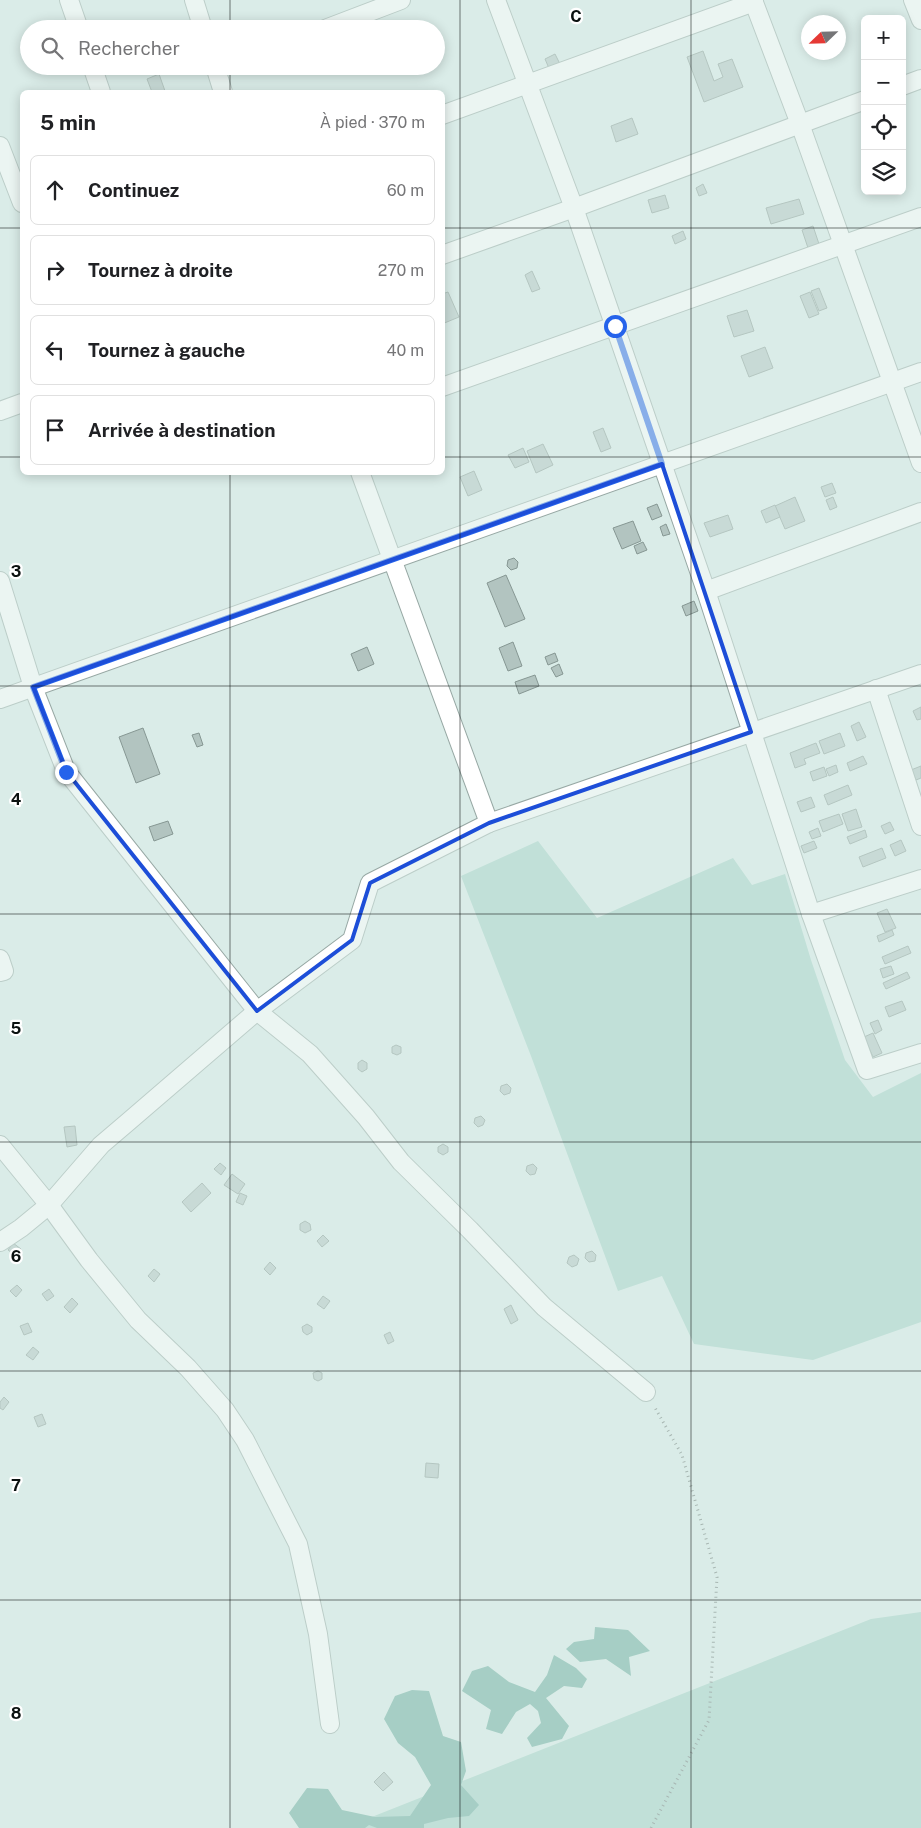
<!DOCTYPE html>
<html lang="fr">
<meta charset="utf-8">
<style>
body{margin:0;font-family:"Public Sans",sans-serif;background:#f6f6f6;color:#202124}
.controls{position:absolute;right:15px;top:15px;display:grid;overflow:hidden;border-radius:8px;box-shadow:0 2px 12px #0003}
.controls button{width:45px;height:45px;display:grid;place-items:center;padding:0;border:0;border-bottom:1px solid #e0e0e0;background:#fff;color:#202124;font:25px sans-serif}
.compass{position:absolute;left:801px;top:15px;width:45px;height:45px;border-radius:50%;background:#fff;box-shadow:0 2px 12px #0003;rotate:247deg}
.stop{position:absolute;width:15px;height:15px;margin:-11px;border:4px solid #2563eb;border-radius:50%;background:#fff}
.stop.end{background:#2563eb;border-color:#fff;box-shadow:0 1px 5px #0008}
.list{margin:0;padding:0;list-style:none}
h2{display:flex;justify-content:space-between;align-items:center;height:65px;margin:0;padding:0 20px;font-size:21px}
h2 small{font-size:16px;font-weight:400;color:#757577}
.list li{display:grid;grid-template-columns:32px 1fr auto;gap:15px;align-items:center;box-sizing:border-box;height:70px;margin:0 10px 10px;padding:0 10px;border:1px solid #e0e0e0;border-radius:8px}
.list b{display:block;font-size:19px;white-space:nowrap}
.list em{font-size:16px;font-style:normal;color:#757577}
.icon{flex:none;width:28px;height:28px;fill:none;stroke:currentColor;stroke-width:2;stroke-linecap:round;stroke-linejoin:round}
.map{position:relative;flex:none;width:921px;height:1828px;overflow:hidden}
.search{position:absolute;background:#fff;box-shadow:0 2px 12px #0003;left:20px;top:20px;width:425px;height:55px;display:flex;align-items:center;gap:12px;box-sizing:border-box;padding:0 18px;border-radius:28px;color:#757577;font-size:19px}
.panel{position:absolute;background:#fff;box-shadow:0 2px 12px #0003;left:20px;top:90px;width:425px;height:385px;border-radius:8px}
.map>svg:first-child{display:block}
.green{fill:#a2d0c6}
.water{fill:#66a89b}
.building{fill:#b2c4c0;stroke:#869793}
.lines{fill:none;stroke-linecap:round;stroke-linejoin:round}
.minor-casing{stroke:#97a8a4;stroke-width:20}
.path{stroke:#6a7573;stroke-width:3;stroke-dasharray:1 4;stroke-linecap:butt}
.minor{stroke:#fff;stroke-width:18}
.route{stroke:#2563eb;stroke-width:6}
.marked{fill:none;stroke:#1d4ed8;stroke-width:4;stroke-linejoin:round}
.grid{fill:none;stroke:#0b1110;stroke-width:1;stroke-opacity:0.55}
.grid-label{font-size:16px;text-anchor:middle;font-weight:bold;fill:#0b1110;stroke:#fff;stroke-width:4.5;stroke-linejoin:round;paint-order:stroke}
</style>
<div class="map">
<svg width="921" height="1828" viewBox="0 0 921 1828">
<rect width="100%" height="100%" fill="#daece8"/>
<g class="green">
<path d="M538,841L597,918L733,858L752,885L785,874L811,960L845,1060L873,1097L921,1073V1322L813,1360L694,1344L662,1276L618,1291L531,1056L461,876Z"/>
<path d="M921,1612V1828H344L871,1619Z"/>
</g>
<g class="water">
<path d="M595,1627L628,1630L650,1651L629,1657L631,1676L606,1659L580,1662L566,1649L574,1642L594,1639Z"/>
<path d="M554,1655L576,1668L587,1679L582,1688L564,1686L546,1698L569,1726L562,1739L532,1747L527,1738L541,1723L538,1711L530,1704L516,1712L502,1734L486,1729L491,1710L462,1691L472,1671L488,1666L509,1682L535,1692L547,1675Z"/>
<path d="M412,1690L429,1691L443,1736L461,1742L466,1771L461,1785L479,1805L469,1816L448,1818L424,1824V1828H377L369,1825L365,1828H299L289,1813L307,1788L328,1789L342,1810L375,1817L410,1816L431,1785L415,1757L398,1743L384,1719L395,1696Z"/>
</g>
<g class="building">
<path d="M703,51L714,81L723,77L718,64L732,59L743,87L704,102L687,57Z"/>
<path d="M555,54L565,74L554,80L545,59Z"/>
<path d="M159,74L165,91L152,92L147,79Z"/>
<path d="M632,118L638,134L616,142L611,126Z"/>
<path d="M703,184L707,193L699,196L696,188Z"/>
<path d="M665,195L669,208L652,213L648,200Z"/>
<path d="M799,199L804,214L771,224L766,208Z"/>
<path d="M813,226L820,247L809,251L802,230Z"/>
<path d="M683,231L686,239L675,244L672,236Z"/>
<path d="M532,271L540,289L532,292L525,275Z"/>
<path d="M819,288L827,308L819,311L811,291Z"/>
<path d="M448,292L459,317L442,324V294Z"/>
<path d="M810,292L819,314L809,318L800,296Z"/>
<path d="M747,310L754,331L734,337L727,316Z"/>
<path d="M765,347L773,368L749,377L741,356Z"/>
<path d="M603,428L611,448L601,452L593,432Z"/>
<path d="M543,444L553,465L536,473L527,451Z"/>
<path d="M523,448L529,462L515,468L508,455Z"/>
<path d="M474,471L482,490L468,496L460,477Z"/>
<path d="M832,483L836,493L825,497L821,487Z"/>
<path d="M795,497L805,521L785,529L775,506Z"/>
<path d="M833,497L837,507L830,510L826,500Z"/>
<path d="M657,504L662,516L652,520L647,508Z"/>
<path d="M775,505L780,517L766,523L761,511Z"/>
<path d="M728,515L733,529L710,537L704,523Z"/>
<path d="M633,521L641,541L622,549L613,528Z"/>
<path d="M666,524L670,534L663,536L660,527Z"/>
<path d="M643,542L647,550L637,554L634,546Z"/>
<path d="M514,558L518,562L517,568L511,570L507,566L508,560Z"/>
<path d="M506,575L525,619L505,627L487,583Z"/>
<path d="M694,601L698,611L686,616L682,606Z"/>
<path d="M513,642L522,666L508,671L499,648Z"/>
<path d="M367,647L374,664L358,671L351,654Z"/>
<path d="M555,653L558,661L548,665L545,657Z"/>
<path d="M559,664L563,674L556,677L551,668Z"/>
<path d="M535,675L539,686L519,694L515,682Z"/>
<path d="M921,707V719L917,720L913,711Z"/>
<path d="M859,722L866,737L857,741L851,726Z"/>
<path d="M143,728L160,774L136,783L119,737Z"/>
<path d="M199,733L203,745L197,747L192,735Z"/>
<path d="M840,733L845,746L824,754L819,741Z"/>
<path d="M816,743L820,753L804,759L806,764L795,768L790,753Z"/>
<path d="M863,756L867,764L850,771L847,763Z"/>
<path d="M836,765L838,772L829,776L826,769Z"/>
<path d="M921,766V778L916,780L911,770Z"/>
<path d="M824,767L827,776L813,781L810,772Z"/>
<path d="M848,785L852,795L828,805L824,795Z"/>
<path d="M811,797L815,807L801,812L797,802Z"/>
<path d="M856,809L862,827L848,831L842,814Z"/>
<path d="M839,814L843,824L823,832L819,821Z"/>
<path d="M168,821L173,834L154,841L149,827Z"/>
<path d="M890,822L894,830L885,834L881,826Z"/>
<path d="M818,828L821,836L812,839L809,832Z"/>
<path d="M865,830L867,837L850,844L847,837Z"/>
<path d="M901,840L906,851L895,856L890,845Z"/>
<path d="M814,841L817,848L804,853L801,846Z"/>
<path d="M882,848L886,858L863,867L859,857Z"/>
<path d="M887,909L896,928L885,932L877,913Z"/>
<path d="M892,930L894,935L879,942L877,936Z"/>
<path d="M908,946L911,953L885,964L882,957Z"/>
<path d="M891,966L894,974L883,978L880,969Z"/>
<path d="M907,972L910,978L886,989L883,983Z"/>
<path d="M902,1001L906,1010L889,1017L885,1007Z"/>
<path d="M878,1020L882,1030L875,1034L870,1023Z"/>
<path d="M873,1033L882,1053L873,1057L864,1037Z"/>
<path d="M396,1045L401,1047V1053L397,1055L392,1053V1047Z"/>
<path d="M362,1060L367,1063V1069L362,1072L358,1069V1063Z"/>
<path d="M507,1084L511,1088L510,1093L504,1095L500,1091L501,1086Z"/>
<path d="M481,1116L485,1120L483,1125L478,1127L474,1123L475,1118Z"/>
<path d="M75,1126L77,1145L67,1147L64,1127Z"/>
<path d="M443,1144L448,1147V1152L443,1155L438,1152V1147Z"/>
<path d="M220,1163L226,1168L221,1175L214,1169Z"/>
<path d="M533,1164L537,1168L535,1174L530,1175L526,1171L527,1166Z"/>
<path d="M232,1174L245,1184L238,1194L224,1185Z"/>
<path d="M202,1183L211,1193L191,1212L182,1202Z"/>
<path d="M240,1193L247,1196L243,1205L236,1202Z"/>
<path d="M305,1221L310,1224L311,1230L305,1233L300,1230V1224Z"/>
<path d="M323,1235L329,1241L322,1247L317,1241Z"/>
<path d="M13,1243L21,1249L16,1256L8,1250Z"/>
<path d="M592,1251L596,1255L595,1261L589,1262L585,1258L586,1253Z"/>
<path d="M574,1255L579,1259L577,1265L572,1267L567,1263L569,1257Z"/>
<path d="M270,1262L276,1268L270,1275L264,1269Z"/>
<path d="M154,1269L160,1274L154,1282L148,1276Z"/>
<path d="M17,1285L22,1290L16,1297L10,1291Z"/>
<path d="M49,1289L54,1296L47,1301L42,1294Z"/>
<path d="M323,1296L330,1301L324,1309L317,1304Z"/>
<path d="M72,1298L78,1304L70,1313L64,1307Z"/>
<path d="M511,1305L518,1320L511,1324L504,1309Z"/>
<path d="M28,1323L32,1332L24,1335L20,1326Z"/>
<path d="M307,1324L312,1327V1332L307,1335L303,1332L302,1327Z"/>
<path d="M390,1332L394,1341L388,1344L384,1335Z"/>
<path d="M33,1347L39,1352L33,1360L26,1355Z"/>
<path d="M318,1371L322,1373V1379L318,1381L314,1379L313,1373Z"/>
<path d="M4,1397L9,1402L3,1410L0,1408V1402Z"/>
<path d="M42,1414L46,1424L38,1427L34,1417Z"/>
<path d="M426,1463L439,1464L438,1478L425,1477Z"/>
<path d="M384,1772L393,1782L383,1791L374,1782Z"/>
</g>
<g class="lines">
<g class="minor-casing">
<g id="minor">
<path d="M69,0L79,29"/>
<path d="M194,0L203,29"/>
<path d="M496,0L574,208L706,591L811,914L867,1070L921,1053"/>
<path d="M753,0L800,124L921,463"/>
<path d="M913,0L921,20"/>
<path d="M325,29L401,0"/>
<path d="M92,66L101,92"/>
<path d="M215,66L223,92"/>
<path d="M902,86L921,79"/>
<path d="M442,115L754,2"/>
<path d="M0,146L22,203"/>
<path d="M442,255L574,208L865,100"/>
<path d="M442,387L921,217"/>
<path d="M0,411L22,403"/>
<path d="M360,472L489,823"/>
<path d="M0,581L33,687L66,771L257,1011L310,1054L366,1117L401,1162L470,1230L544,1307L646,1392"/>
<path d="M706,591L921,512"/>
<path d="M876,689L921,826"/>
<path d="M0,699L921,372"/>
<path d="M811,914L921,879"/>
<path d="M0,959L4,971L0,972"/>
<path d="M0,1145L49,1205L89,1260L138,1320L188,1368L225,1410L245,1440L298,1544L318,1634L330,1724"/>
<path d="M0,1242L21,1228L49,1205L101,1145L128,1122L257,1011L352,940L370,883L489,823L921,674"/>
</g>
</g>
<path class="path" d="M651,1828L709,1720L717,1577L682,1455L654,1406"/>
<use href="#minor" class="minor"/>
</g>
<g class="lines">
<path class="route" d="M66,772L33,687L662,464L615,326"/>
</g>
<path d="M0 0H921V1828H0ZM662,464L751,732L489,823L370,883L352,940L257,1011L66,771L33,687Z" fill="#daece8" fill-opacity=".55" fill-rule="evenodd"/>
<path class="marked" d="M662,464L751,732L489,823L370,883L352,940L257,1011L66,771L33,687Z"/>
<path class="grid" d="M230,0V29M460,0V1828M691,0V1828M230,66V92M0,228H22M442,228H921M0,457H22M442,457H921M230,472V1828M0,686H921M0,914H921M0,1142H921M0,1371H921M0,1600H921"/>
<g class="grid-label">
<text x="576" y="22">C</text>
<text x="16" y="577">3</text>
<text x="16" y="805">4</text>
<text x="16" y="1034">5</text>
<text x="16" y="1262">6</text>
<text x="16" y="1491">7</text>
<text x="16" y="1719">8</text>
</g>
</svg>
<div class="controls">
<button>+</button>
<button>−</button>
<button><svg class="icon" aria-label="locate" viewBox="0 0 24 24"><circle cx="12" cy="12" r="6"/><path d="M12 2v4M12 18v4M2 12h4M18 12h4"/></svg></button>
<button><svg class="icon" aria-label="layers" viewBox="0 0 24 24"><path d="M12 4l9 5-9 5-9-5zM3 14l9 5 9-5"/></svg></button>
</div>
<svg class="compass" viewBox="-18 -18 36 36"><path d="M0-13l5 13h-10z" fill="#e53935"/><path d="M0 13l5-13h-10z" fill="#757577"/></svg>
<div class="stop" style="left:615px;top:326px"></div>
<div class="stop end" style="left:66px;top:772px"></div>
<div class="search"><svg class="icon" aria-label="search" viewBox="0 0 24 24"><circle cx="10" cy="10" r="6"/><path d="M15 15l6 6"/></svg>Rechercher</div>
<section class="panel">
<h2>5 min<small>À pied · 370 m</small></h2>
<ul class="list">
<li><svg class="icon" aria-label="ahead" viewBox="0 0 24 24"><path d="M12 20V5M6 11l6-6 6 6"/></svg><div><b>Continuez</b></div><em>60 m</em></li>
<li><svg class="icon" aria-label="right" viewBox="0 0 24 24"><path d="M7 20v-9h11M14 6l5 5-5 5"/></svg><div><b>Tournez à droite</b></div><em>270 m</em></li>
<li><svg class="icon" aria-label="left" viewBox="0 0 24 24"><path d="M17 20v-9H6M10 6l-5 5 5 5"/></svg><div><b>Tournez à gauche</b></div><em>40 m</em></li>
<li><svg class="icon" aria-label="arrive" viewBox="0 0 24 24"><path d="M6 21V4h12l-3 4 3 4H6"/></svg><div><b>Arrivée à destination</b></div></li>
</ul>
</section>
</div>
